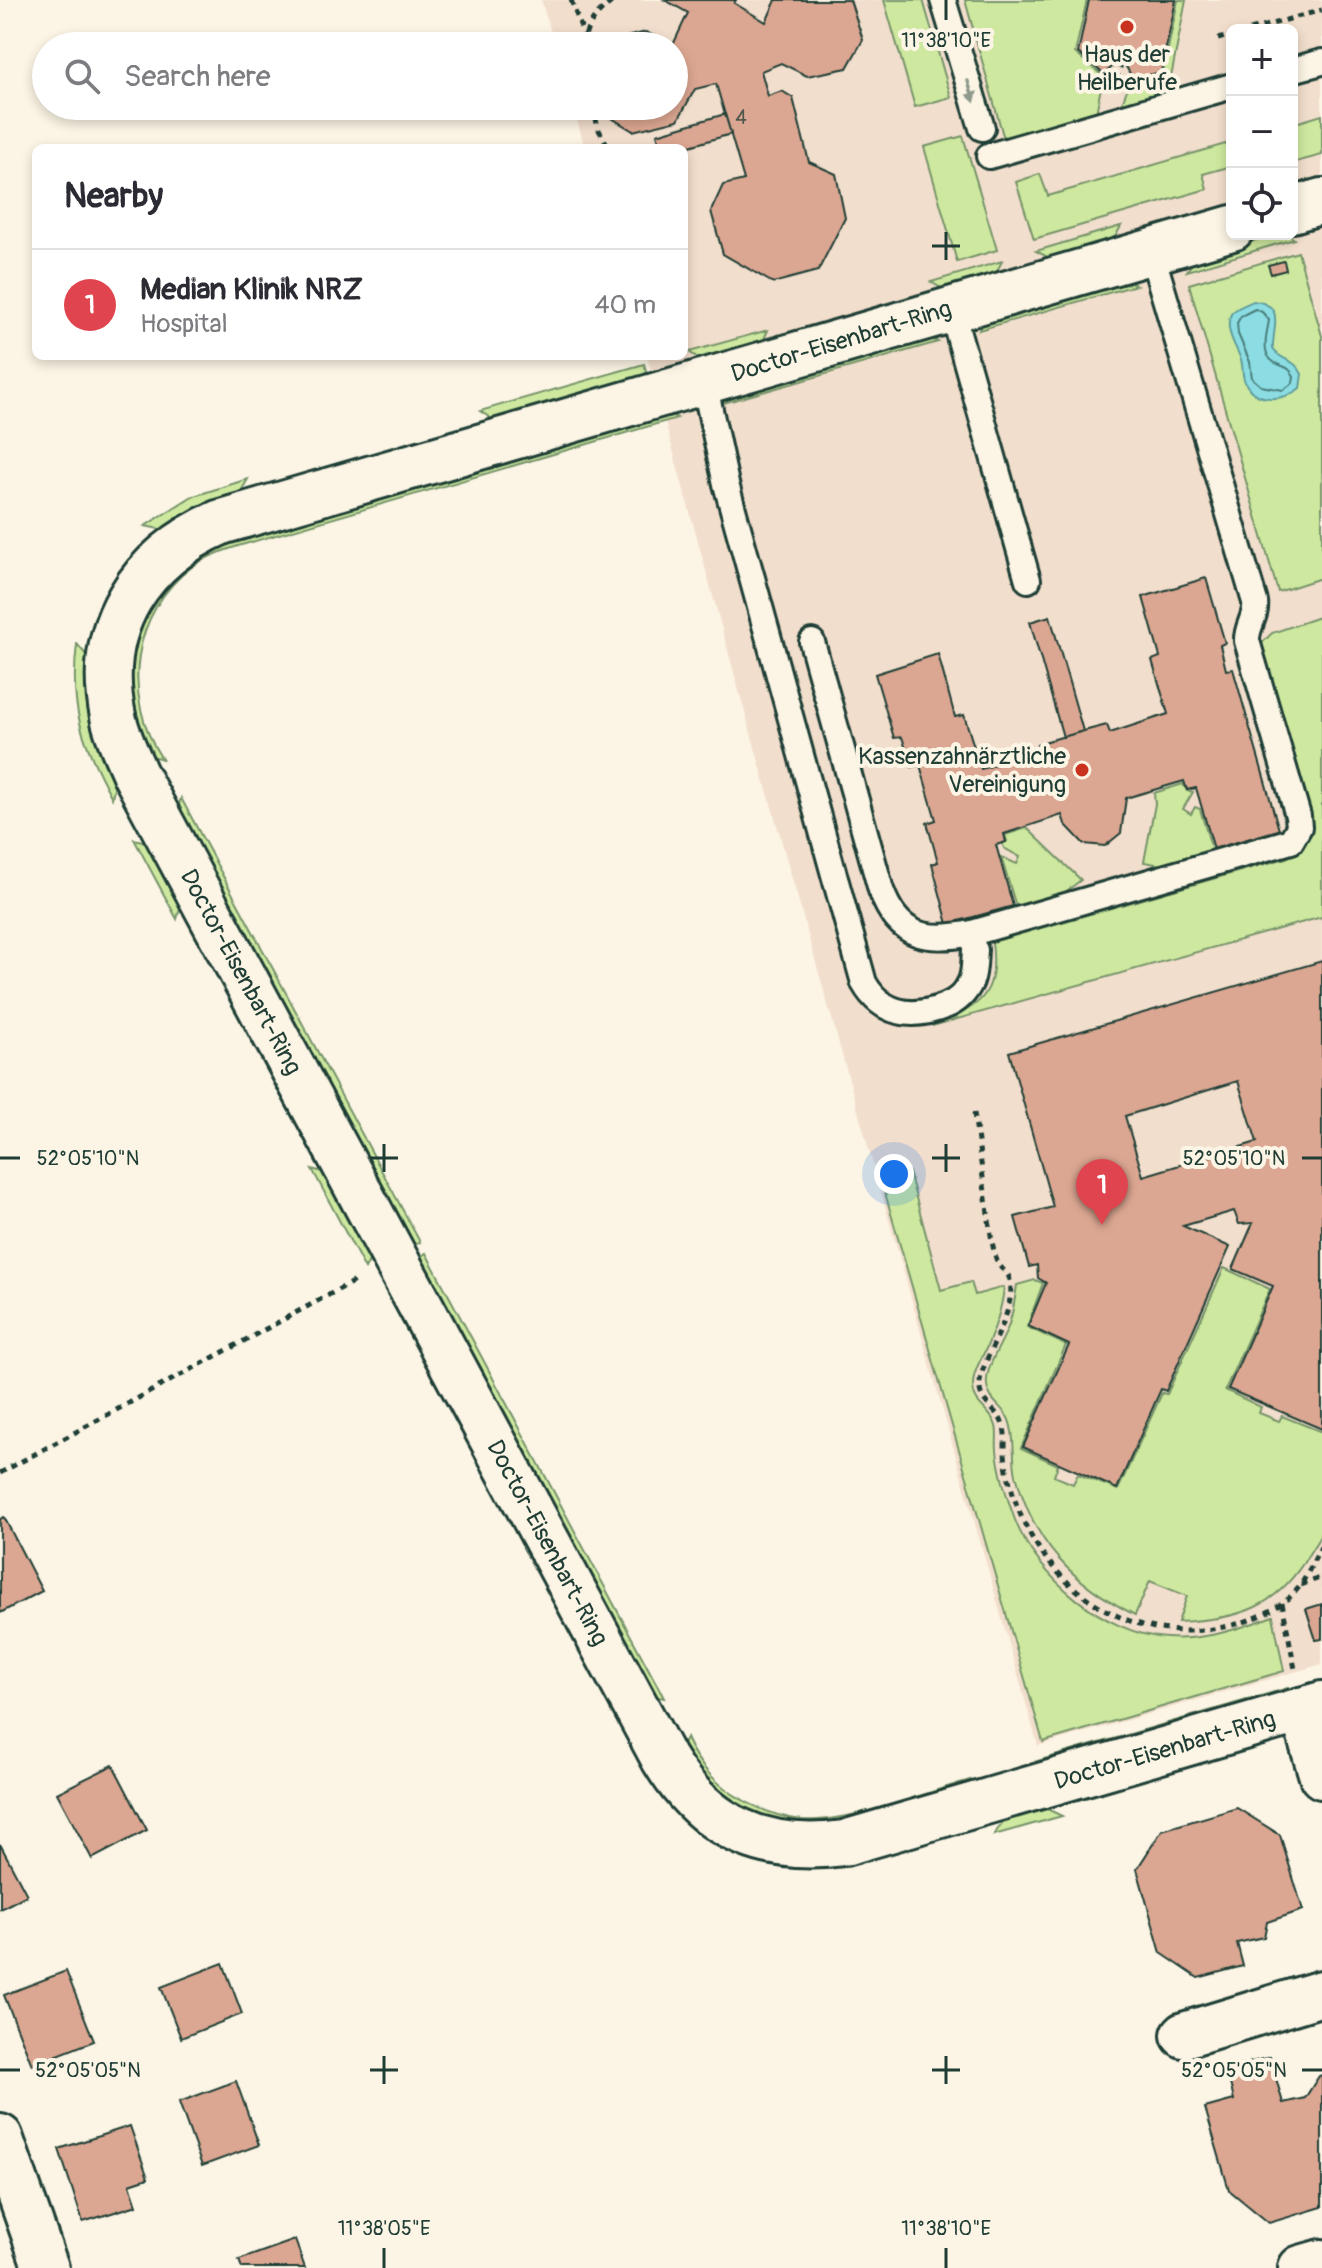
<!DOCTYPE html>
<meta charset="utf-8">
<style>
body{margin:0;font-family:Pangolin,sans-serif;background:#f2f2f3;color:#2b2b33}
.controls{position:absolute;right:24px;top:24px;display:grid;overflow:hidden;border-radius:12px;box-shadow:0 4px 12px #0003}
.controls button{width:72px;height:72px;display:grid;place-items:center;padding:0;border:0;border-bottom:2px solid #e1e1e2;background:#fff;color:#2b2b33;font:40px sans-serif}
.you{position:absolute;left:894px;top:1174px;width:28px;height:28px;margin:-20px;border:6px solid #fff;border-radius:50%;background:#1a73e8;box-shadow:0 0 0 12px #1a73e833}
.badge{display:grid;place-items:center;width:52px;height:52px;border-radius:50%;background:#d93025;color:#fff;font-size:26px;font-weight:700}
.pin{position:absolute;translate:-50% -66px;filter:drop-shadow(0 2px 4px #0008)}
.pin::after{content:'';position:absolute;top:42px;width:28px;height:24px;background:inherit;clip-path:polygon(0 0,100% 0,50% 100%)}
.list{margin:0;padding:0;list-style:none}
h2{display:flex;justify-content:space-between;align-items:center;height:104px;margin:0;padding:0 32px;font-size:34px}
h2 small{font-size:26px;font-weight:400;color:#7c7c81}
.list li{display:grid;grid-template-columns:52px 1fr auto;gap:24px;align-items:center;box-sizing:border-box;height:112px;padding:0 32px;border-top:2px solid #e1e1e2}
.list b{display:block;font-size:30px;white-space:nowrap}
.list p{margin:0;font-size:26px;white-space:nowrap;color:#7c7c81}
.list em{font-size:26px;font-style:normal;color:#7c7c81}
.icon{flex:none;width:44px;height:44px;fill:none;stroke:currentColor;stroke-width:2;stroke-linecap:round;stroke-linejoin:round}
.map{position:relative;flex:none;width:1322px;height:2268px;overflow:hidden}
.search{position:absolute;background:#fff;box-shadow:0 4px 12px #0003;left:32px;top:32px;width:656px;height:88px;display:flex;align-items:center;gap:20px;box-sizing:border-box;padding:0 28px;border-radius:44px;color:#7c7c81;font-size:30px}
.panel{position:absolute;background:#fff;box-shadow:0 4px 12px #0003;left:32px;top:144px;width:656px;height:216px;border-radius:12px}
.map>svg:first-child{display:block}
.built{fill:#f2decc;fill-rule:evenodd}
.green{fill:#cee99f;stroke:#76936a;stroke-width:2}
.water{fill:#8bdde3;stroke:#609d9d;stroke-width:2}
.lines{fill:none;stroke-linecap:round;stroke-linejoin:round}
.shore{stroke:#4a7d7a;stroke-width:2}
.building{fill:#dca792;stroke:#1f3d34;stroke-width:2;fill-rule:evenodd}
.lane-casing{stroke:#1f3d34;stroke-width:30}
.street-casing{stroke:#1f3d34;stroke-width:50}
.path{stroke:#1f3d34;stroke-width:5;stroke-dasharray:6 6;stroke-linecap:butt}
.lane{stroke:#fcf5e5;stroke-width:24}
.street{stroke:#fcf5e5;stroke-width:44}
.oneway{fill:#8e998c}
.ticks{fill:none;stroke:#1f3d34;stroke-width:3}
.poi-dot{fill:#c8321e;stroke:#fcf5e5;stroke-width:3}
.labels{text-anchor:middle;stroke-width:8;stroke-linejoin:round;paint-order:stroke}
.number-label{font-size:20px;fill:#4e584c}
.poi-label{font-size:24px;fill:#1f3d34;stroke:#fcf5e5}
.street-label{font-size:24px;fill:#1f3d34;stroke:#fcf5e5}
.ticks-label{font-size:20px;text-anchor:middle;fill:#1f3d34;stroke:#fcf5e5;stroke-width:8;stroke-linejoin:round;paint-order:stroke}
</style>
<div class="map">
<svg width="1322" height="2268" viewBox="0 0 1322 2268">
<rect width="100%" height="100%" fill="#fcf5e5"/>
<filter id="ink" filterUnits="userSpaceOnUse"><feTurbulence type="fractalNoise" baseFrequency=".0125" numOctaves="2"/><feDisplacementMap in="SourceGraphic" scale="16" xChannelSelector="R" yChannelSelector="G"/><feConvolveMatrix kernelMatrix="1 2 1 2 8 2 1 2 1" color-interpolation-filters="sRGB"/></filter>
<g filter="url(#ink)">
<path class="built" d="M541,0H1322V1664L1038,1746L739,691L647,356H684V148H585L573,106H674V46H555ZM1232,30H1292V234H1232Z"/>
<g class="green">
<path d="M884,0H923L951,97L915,107Z"/>
<path d="M965,0H1087L1075,53L1103,76L1096,114L1004,139Z"/>
<path d="M1178,0H1186L1168,93L1120,108L1130,82L1163,73Z"/>
<path d="M1322,115V155L1292,163V124Z"/>
<path d="M963,136L997,250L957,262L924,147Z"/>
<path d="M1232,142V166L1203,174L1207,189L1034,239L1016,182L1040,174L1048,196Z"/>
<path d="M1121,226L1112,243L1053,260L1036,251Z"/>
<path d="M1276,234H1288L1294,239L1187,271L1196,258Z"/>
<path d="M1298,252L1322,336V580L1321,578L1278,592L1189,284Z"/>
<path d="M1002,261L994,277L946,291L931,282Z"/>
<path d="M1123,279L1136,285L979,330L984,319Z"/>
<path d="M768,330L762,344L703,361L689,352Z"/>
<path d="M925,336L938,342L724,403L729,394Z"/>
<path d="M644,364L648,377L495,421L480,411Z"/>
<path d="M664,411L677,418L238,546C222,551 206,557 193,566C131,612 121,696 162,759L146,754L135,730L127,660L150,597L211,546Z"/>
<path d="M248,479L239,495L194,510L164,530L145,526L191,497Z"/>
<path d="M1322,616V917L932,1026C978,1007 999,998 992,942L1286,858C1302,851 1312,838 1311,821L1260,652V645L1272,633Z"/>
<path d="M77,644L88,657L87,707L100,747L116,778L112,798C82,741 69,709 77,644Z"/>
<path d="M1183,784L1187,791L1193,792L1183,809L1191,814L1195,807L1200,809L1214,857L1168,866L1144,862L1155,804L1154,793Z"/>
<path d="M181,798L420,1242L411,1247L177,811Z"/>
<path d="M1027,828L1081,880L1056,899L1018,913L1001,857L1017,864L1020,857L1004,848L1002,843L1007,841L1005,835Z"/>
<path d="M134,839L151,843L182,901L177,919Z"/>
<path d="M312,1169L329,1174L372,1255L365,1269Z"/>
<path d="M909,1172L941,1290L971,1282L975,1295L1004,1287C1002,1310 994,1330 985,1351C980,1361 973,1373 973,1385C972,1405 991,1409 996,1426C998,1433 996,1442 997,1450C999,1473 1007,1498 1015,1520C1037,1577 1105,1634 1167,1638C1203,1641 1239,1629 1273,1616L1284,1671L1043,1742L881,1179Z"/>
<path d="M426,1253L664,1698L652,1696L417,1259Z"/>
<path d="M1224,1268L1270,1289L1225,1390L1261,1407L1259,1413L1279,1421L1282,1416L1322,1432C1322,1453 1322,1517 1321,1532C1319,1540 1313,1547 1309,1554C1277,1609 1239,1619 1178,1622L1187,1596L1150,1581L1135,1615C1073,1583 1034,1545 1016,1475C1012,1458 1016,1437 1009,1420C1004,1407 988,1401 987,1385C985,1367 1002,1344 1008,1327C1013,1314 1015,1299 1017,1285L1035,1280L1043,1283L1027,1327L1066,1345L1021,1448L1058,1465L1054,1476L1073,1484L1078,1474L1118,1490L1162,1393L1167,1394Z"/>
<path d="M1288,1688L1290,1696L1051,1766L1037,1761Z"/>
<path d="M686,1738C697,1764 718,1787 743,1800C761,1810 781,1818 802,1820C848,1823 924,1793 970,1780L966,1791L860,1822L782,1827L723,1801L681,1749Z"/>
<path d="M1045,1808L1062,1816L994,1835L1004,1820Z"/>
</g>
<path class="water" d="M1253,301C1287,305 1272,327 1273,349C1281,362 1294,357 1302,374L1300,388C1286,401 1255,404 1245,382C1241,374 1244,365 1240,357C1235,345 1224,328 1231,314C1236,307 1246,305 1253,301Z"/>
<g class="lines">
<path class="shore" d="M1255,309L1262,312L1269,320C1267,335 1258,358 1280,365C1288,368 1290,369 1294,376L1293,383L1283,390L1261,386L1252,378L1250,362L1238,334L1237,323L1241,316Z"/>
</g>
<g class="building">
<path d="M665,0H736L734,3L766,22L776,0H850L863,40L847,68L807,76L781,63L761,71L768,96L782,91L793,98L809,162L836,174L845,218L818,271L773,283L723,254L711,211L723,185L744,180L716,84L695,89L678,120L633,131L602,112L600,106H674V46H603L605,42L646,32L673,45L688,13Z"/>
<path d="M1089,0H1176L1161,72L1133,79L1124,63L1118,62L1104,74L1078,53Z"/>
<path d="M725,114L731,134L683,148H661L657,134Z"/>
<path d="M1284,261L1286,270L1271,274L1268,265Z"/>
<path d="M1206,578L1225,643L1220,645L1226,670L1233,669L1279,830L1214,849L1196,788L1187,790L1184,781L1126,798L1121,833L1105,846L1084,844L1065,824L1062,815L1004,834L1006,842L996,845L1013,906L948,924L932,864L938,862L927,823L936,820L920,765L912,767L902,737L894,738L875,674L938,654L955,717L964,715L981,769L1040,752L1037,744L1072,734L1107,725L1110,733L1168,714L1152,660L1160,657L1143,597Z"/>
<path d="M1050,616L1083,731L1063,737L1030,622Z"/>
<path d="M1322,961V1429L1228,1389L1273,1286L1233,1269L1253,1223L1239,1224L1234,1211L1183,1226L1230,1247L1166,1391L1161,1389L1117,1489L1023,1447L1069,1345L1028,1326L1046,1283L1038,1278L1037,1265L1029,1267L1015,1217L1053,1207L1009,1052ZM1238,1081L1257,1142L1143,1176L1125,1116Z"/>
<path d="M4,1517L42,1591L0,1613V1519Z"/>
<path d="M1322,1604V1639L1316,1640L1306,1609Z"/>
<path d="M113,1765L147,1830L92,1859L57,1793Z"/>
<path d="M1237,1808L1280,1835L1303,1910L1267,1922L1264,1937L1237,1943L1243,1966L1198,1978L1161,1953L1137,1869L1162,1830Z"/>
<path d="M0,1844L27,1895L0,1909Z"/>
<path d="M223,1963L242,2014L181,2038L161,1987Z"/>
<path d="M66,1971L94,2041L32,2065L4,1995Z"/>
<path d="M1270,2057L1283,2103L1305,2098L1319,2076L1322,2075V2207L1269,2223L1229,2190L1205,2108L1234,2100L1228,2075L1233,2067Z"/>
<path d="M236,2081L259,2145L202,2166L179,2102Z"/>
<path d="M130,2126L148,2178L130,2184L137,2205L83,2222L59,2149Z"/>
<path d="M295,2240L305,2268H242L239,2260Z"/>
</g>
<g class="lines">
<g class="lane-casing">
<g id="lane">
<path d="M943,0L982,128"/>
<path d="M1292,70L1322,62"/>
<path d="M989,156L1232,86"/>
<path d="M951,308L1028,580"/>
<path d="M704,382L726,484L864,983C882,1015 913,1019 945,1006C956,1002 966,993 971,981C975,971 974,960 975,950"/>
<path d="M812,642L881,890C898,938 927,942 972,933L1291,841L1299,827L1298,816L1247,641C1246,627 1257,616 1255,602L1151,251"/>
</g>
</g>
<g class="street-casing">
<g id="street">
<path d="M1292,210L1322,201"/>
<path id="s1" d="M1232,228L221,522C141,557 94,626 113,716C117,736 127,755 135,774L664,1759C705,1828 765,1854 844,1843L1322,1704"/>
<path d="M1302,1710L1322,1776"/>
<path d="M1184,2035L1322,1993"/>
<path d="M0,2137L46,2268"/>
<path d="M1301,2268L1322,2262"/>
</g>
</g>
<g class="path">
<path d="M571,0L584,36"/>
<path d="M1250,30L1322,10"/>
<path d="M1218,39L1232,35"/>
<path d="M583,46C585,26 598,12 614,0"/>
<path d="M1117,80L1121,63"/>
<path d="M1104,89L1110,80H1117L1122,84"/>
<path d="M592,106L599,130L609,148"/>
<path d="M649,148L660,145"/>
<path d="M974,1113L992,1242C994,1250 995,1259 999,1265C1003,1271 1008,1272 1010,1280C1017,1318 976,1363 980,1390C983,1405 999,1411 1003,1425C1006,1432 1005,1441 1005,1449C1005,1463 1008,1477 1012,1490C1033,1568 1105,1632 1188,1631C1227,1630 1279,1617 1302,1583C1309,1571 1315,1558 1322,1545"/>
<path d="M0,1473L358,1279"/>
<path d="M1301,1585L1322,1577"/>
<path d="M1282,1603L1295,1669"/>
</g>
<use href="#lane" class="lane"/>
<use href="#street" class="street"/>
</g>
<defs><path id="oneway-solid" d="M-6-.8H1V-3.2L6.5 0L1 3.2V.8H-6Z" transform="scale(2)"/></defs>
<use class="oneway" href="#oneway-solid" transform="translate(971 91) rotate(73)"/>
</g>
<path class="ticks" d="M946,0V20M946,232V260M932,246H960M384,1144V1172M946,1144V1172M0,1158H20M370,1158H398M932,1158H960M1302,1158H1322M384,2056V2084M946,2056V2084M0,2070H20M370,2070H398M932,2070H960M1302,2070H1322M384,2248V2268M946,2248V2268"/>
<g class="poi-dot">
<circle cx="1127" cy="27" r="8"/>
<circle cx="1082" cy="770" r="8"/>
</g>
<g class="labels">
<g class="number-label">
<text x="741" y="124">4</text>
</g>
<g class="poi-label">
<text x="1127" y="62">Haus der<tspan x="1127" dy="28">Heilberufe</tspan></text>
<text x="1066" y="764" text-anchor="end">Kassenzahnärztliche<tspan x="1066" dy="28">Vereinigung</tspan></text>
</g>
<g class="street-label">
<text transform="translate(841 341) rotate(-17)" y="8">Doctor-Eisenbart-Ring</text>
<text dy="8" stroke="none"><textPath href="#s1" startOffset="1582">Doctor-Eisenbart-Ring</textPath></text>
<text dy="8" stroke="none"><textPath href="#s1" startOffset="2230">Doctor-Eisenbart-Ring</textPath></text>
<text dy="8" stroke="none"><textPath href="#s1" startOffset="3022">Doctor-Eisenbart-Ring</textPath></text>
</g>
</g>
<g class="ticks-label">
<text x="946" y="47">11°38'10"E</text>
<text x="88" y="1165">52°05'10"N</text>
<text x="1234" y="1165">52°05'10"N</text>
<text x="88" y="2077">52°05'05"N</text>
<text x="1234" y="2077">52°05'05"N</text>
<text x="384" y="2235">11°38'05"E</text>
<text x="946" y="2235">11°38'10"E</text>
</g>
</svg>
<div class="controls">
<button>+</button>
<button>−</button>
<button><svg class="icon" aria-label="locate" viewBox="0 0 24 24"><circle cx="12" cy="12" r="6"/><path d="M12 2v4M12 18v4M2 12h4M18 12h4"/></svg></button>
</div>
<div class="you"></div>
<div class="pin badge" style="left:1102px;top:1225px;background:#e0444e">1</div>
<div class="search"><svg class="icon" aria-label="search" viewBox="0 0 24 24"><circle cx="10" cy="10" r="6"/><path d="M15 15l6 6"/></svg>Search here</div>
<section class="panel">
<h2>Nearby<small></small></h2>
<ul class="list">
<li><span class="badge" style="background:#e0444e">1</span><div><b>Median Klinik NRZ</b><p>Hospital</p></div><em>40 m</em></li>
</ul>
</section>
</div>
